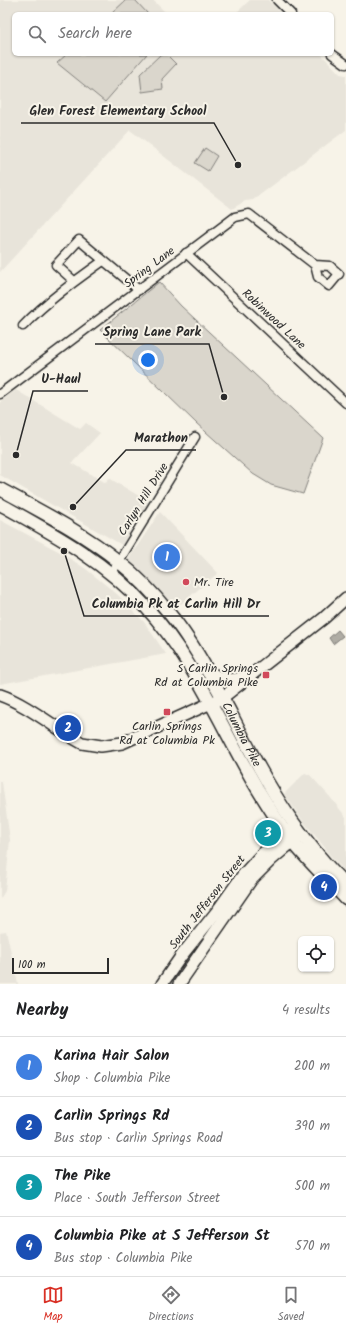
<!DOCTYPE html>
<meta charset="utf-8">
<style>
body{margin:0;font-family:Kalam,sans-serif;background:#f6f6f6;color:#202124}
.controls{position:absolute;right:12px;bottom:12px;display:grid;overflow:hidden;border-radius:6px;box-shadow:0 1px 3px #0004}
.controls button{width:36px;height:36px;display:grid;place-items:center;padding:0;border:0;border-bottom:1px solid #e0e0e0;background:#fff;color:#202124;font:20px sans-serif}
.scale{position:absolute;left:12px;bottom:10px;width:97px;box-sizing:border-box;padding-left:4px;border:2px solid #2b2b2b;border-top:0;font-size:11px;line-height:14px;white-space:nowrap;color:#2b2b2b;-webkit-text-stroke:3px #f7f3e8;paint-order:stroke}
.you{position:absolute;left:148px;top:360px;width:14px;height:14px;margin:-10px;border:3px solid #fff;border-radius:50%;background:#1a73e8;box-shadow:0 0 0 6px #1a73e833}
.badge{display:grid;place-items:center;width:26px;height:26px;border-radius:50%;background:#d93025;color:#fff;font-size:13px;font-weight:700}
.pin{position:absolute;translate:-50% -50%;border:2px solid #fff;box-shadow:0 1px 4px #0006}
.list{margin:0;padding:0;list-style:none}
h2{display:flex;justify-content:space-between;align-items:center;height:52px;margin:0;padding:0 16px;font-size:17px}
h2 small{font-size:13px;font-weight:400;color:#757577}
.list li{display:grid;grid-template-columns:26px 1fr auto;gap:12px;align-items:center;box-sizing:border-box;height:60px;padding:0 16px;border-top:1px solid #e0e0e0}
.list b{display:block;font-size:15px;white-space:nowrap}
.list p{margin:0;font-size:13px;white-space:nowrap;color:#757577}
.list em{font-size:13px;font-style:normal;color:#757577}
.icon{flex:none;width:22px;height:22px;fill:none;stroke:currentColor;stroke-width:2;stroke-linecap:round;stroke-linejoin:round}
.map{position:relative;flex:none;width:346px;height:984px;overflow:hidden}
.search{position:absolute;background:#fff;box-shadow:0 1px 3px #0004;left:12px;right:12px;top:12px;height:44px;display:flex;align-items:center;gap:10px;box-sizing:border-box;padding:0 14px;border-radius:6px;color:#757577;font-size:15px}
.sheet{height:292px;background:#fff}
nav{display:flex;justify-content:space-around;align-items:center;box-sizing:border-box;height:56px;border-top:1px solid #e0e0e0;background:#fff;font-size:11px;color:#757577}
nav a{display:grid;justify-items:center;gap:2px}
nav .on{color:#d93025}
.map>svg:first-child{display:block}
.built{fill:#e8e4da}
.green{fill:#dad6cc;stroke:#82807c}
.water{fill:#afaca4;stroke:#7a7874}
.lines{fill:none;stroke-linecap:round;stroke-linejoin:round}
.street-casing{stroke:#2b2b2b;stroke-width:11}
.secondary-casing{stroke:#2b2b2b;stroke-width:14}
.primary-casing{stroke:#2b2b2b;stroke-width:15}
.street{stroke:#f7f3e8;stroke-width:8}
.secondary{stroke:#f7f3e8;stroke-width:11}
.primary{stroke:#f7f3e8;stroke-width:12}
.poi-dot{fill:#d1495b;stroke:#f7f3e8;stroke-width:1.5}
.labels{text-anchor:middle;stroke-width:4;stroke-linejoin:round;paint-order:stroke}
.street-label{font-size:12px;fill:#2b2b2b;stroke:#f7f3e8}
.poi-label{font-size:12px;fill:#2b2b2b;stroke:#f7f3e8;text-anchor:start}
.leader{fill:none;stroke:#2b2b2b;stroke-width:1.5}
.callout-dot{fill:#2b2b2b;stroke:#f7f3e8;stroke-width:1.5}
.callout-label{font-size:13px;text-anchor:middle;font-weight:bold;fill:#2b2b2b;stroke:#f7f3e8;stroke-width:4;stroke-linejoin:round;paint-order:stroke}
</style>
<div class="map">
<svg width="346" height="984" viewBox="0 0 346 984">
<rect width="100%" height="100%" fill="#f7f3e8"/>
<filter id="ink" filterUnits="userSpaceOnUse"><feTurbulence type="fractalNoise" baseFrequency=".025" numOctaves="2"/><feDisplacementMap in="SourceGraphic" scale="8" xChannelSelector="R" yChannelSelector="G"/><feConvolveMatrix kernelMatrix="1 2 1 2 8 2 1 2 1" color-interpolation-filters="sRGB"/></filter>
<g filter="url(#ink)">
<g class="built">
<path d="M0,0H153L167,14H14V54H321L340,74L346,75V130L253,200L245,201L232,209L130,130L0,272Z"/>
<path d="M250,0H268L282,14H235Z"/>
<path d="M16,390L80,429L86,423L100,433L72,463L106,483L109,478L149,502L122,545L0,475V402Z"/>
<path d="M160,512L218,573L176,608L151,582L149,583L128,560Z"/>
<path d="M0,520L58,551L86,569L118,595L144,622L166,654L0,684Z"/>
<path d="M305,773L310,775L330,797L346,817V873L328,853L326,849L303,821L284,794Z"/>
<path d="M0,781L2,782L10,840L5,891L0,899Z"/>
<path d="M6,931L8,939L18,984H0V932Z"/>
</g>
<g class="green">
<path d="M126,0H135L148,14H111Z"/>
<path d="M67,54H147L105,102L57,63Z"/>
<path d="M161,54H166L176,64L162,79L163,89L142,92L140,74Z"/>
<path d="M205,148L217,156L208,171L195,163Z"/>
<path d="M159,282L181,306L323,438L303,494L271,485L253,474L196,423L100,330Z"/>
<path d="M199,941L196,953L175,984H169Z"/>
</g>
<path class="water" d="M338,630L343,636L333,644L329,638Z"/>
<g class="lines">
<g class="street-casing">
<g id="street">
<path d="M277,0L291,14"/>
<path d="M332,54L346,64"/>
<path d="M186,253L346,403"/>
<path d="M74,281L56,265L79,240L139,290"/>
<path d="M23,326C47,301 75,281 103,261"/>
<path d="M0,394L235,217L249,214L315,265L330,266L339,274L329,286L318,277L315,265"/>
<path d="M111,574L195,437"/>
</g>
</g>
<g class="secondary-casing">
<g id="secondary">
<path d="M0,695C24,703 53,726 75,739L82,743L101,746L122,743L222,698L324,618L346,598"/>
<path d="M162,984L182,955L218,910L243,875L262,854L292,828"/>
<path d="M179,984L251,880L271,860L299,836"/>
</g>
</g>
<g class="primary-casing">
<g id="primary">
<path id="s1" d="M0,489C40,511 82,532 118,561C137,576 154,594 169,613C193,642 210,675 228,708C247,745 266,783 290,818C307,842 325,865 346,885"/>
<path d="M0,504C52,533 105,561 145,606C194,659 221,727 257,788C268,806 279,824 292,841C309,862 328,880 346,899"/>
<path d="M208,672C225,682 232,682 250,676"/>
</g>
</g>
<use href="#street" class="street"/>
<use href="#secondary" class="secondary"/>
<use href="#primary" class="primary"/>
</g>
</g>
<g class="poi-dot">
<circle cx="186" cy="582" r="4"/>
<rect x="262" y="671" width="8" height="8" rx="2"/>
<rect x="163" y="708" width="8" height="8" rx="2"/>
</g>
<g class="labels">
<g class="street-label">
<text transform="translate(149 267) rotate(-37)" y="4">Spring Lane</text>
<text transform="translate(274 319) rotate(43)" y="4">Robinwood Lane</text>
<text transform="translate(143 499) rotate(-58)" y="4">Carlyn Hill Drive</text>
<text dy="4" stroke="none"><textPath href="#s1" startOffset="353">Columbia Pike</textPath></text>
<text transform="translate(207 902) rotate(-52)" y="4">South Jefferson Street</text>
</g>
<g class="poi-label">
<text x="194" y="586">Mr. Tire</text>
<text x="258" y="672" text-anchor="end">S Carlin Springs<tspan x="258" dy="14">Rd at Columbia Pike</tspan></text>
<text x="167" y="730" text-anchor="middle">Carlin Springs<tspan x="167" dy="14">Rd at Columbia Pk</tspan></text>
</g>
</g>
<path class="leader" d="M238 165L214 123H21M224 397L209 344H95M16 455L33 391H88M73 507L126 450H196M64 551L84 616H269"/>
<g class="callout-dot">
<circle cx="238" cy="165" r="4"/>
<circle cx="224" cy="397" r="4"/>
<circle cx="16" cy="455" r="4"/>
<circle cx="73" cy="507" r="4"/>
<circle cx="64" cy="551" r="4"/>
</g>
<g class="callout-label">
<text x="118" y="115">Glen Forest Elementary School</text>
<text x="152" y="336">Spring Lane Park</text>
<text x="61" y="383">U-Haul</text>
<text x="161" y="442">Marathon</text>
<text x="176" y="608">Columbia Pk at Carlin Hill Dr</text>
</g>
</svg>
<div class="controls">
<button><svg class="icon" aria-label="locate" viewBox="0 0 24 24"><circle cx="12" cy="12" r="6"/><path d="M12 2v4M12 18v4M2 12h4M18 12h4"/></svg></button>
</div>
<div class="scale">100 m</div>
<div class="you"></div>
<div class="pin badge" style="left:167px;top:557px;background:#3f7fe0">1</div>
<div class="pin badge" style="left:68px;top:728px;background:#1a4fb4">2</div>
<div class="pin badge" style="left:268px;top:833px;background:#0f9aa8">3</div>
<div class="pin badge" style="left:324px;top:887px;background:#1a4fb4">4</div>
<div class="search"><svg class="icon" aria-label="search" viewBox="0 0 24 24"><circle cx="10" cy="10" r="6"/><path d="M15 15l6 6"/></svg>Search here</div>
</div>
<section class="sheet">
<h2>Nearby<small>4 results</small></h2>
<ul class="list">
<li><span class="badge" style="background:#3f7fe0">1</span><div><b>Karina Hair Salon</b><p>Shop · Columbia Pike</p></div><em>200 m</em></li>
<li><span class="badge" style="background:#1a4fb4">2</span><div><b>Carlin Springs Rd</b><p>Bus stop · Carlin Springs Road</p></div><em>390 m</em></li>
<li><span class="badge" style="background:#0f9aa8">3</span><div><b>The Pike</b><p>Place · South Jefferson Street</p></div><em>500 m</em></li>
<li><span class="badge" style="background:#1a4fb4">4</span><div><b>Columbia Pike at S Jefferson St</b><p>Bus stop · Columbia Pike</p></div><em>570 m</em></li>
</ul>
</section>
<nav>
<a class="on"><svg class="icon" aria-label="map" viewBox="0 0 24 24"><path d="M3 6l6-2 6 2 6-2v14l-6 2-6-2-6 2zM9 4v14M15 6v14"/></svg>Map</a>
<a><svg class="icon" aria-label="directions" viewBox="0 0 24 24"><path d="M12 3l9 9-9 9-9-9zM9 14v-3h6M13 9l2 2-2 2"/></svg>Directions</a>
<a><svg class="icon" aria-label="saved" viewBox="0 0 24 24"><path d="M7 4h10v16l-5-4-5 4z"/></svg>Saved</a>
</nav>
